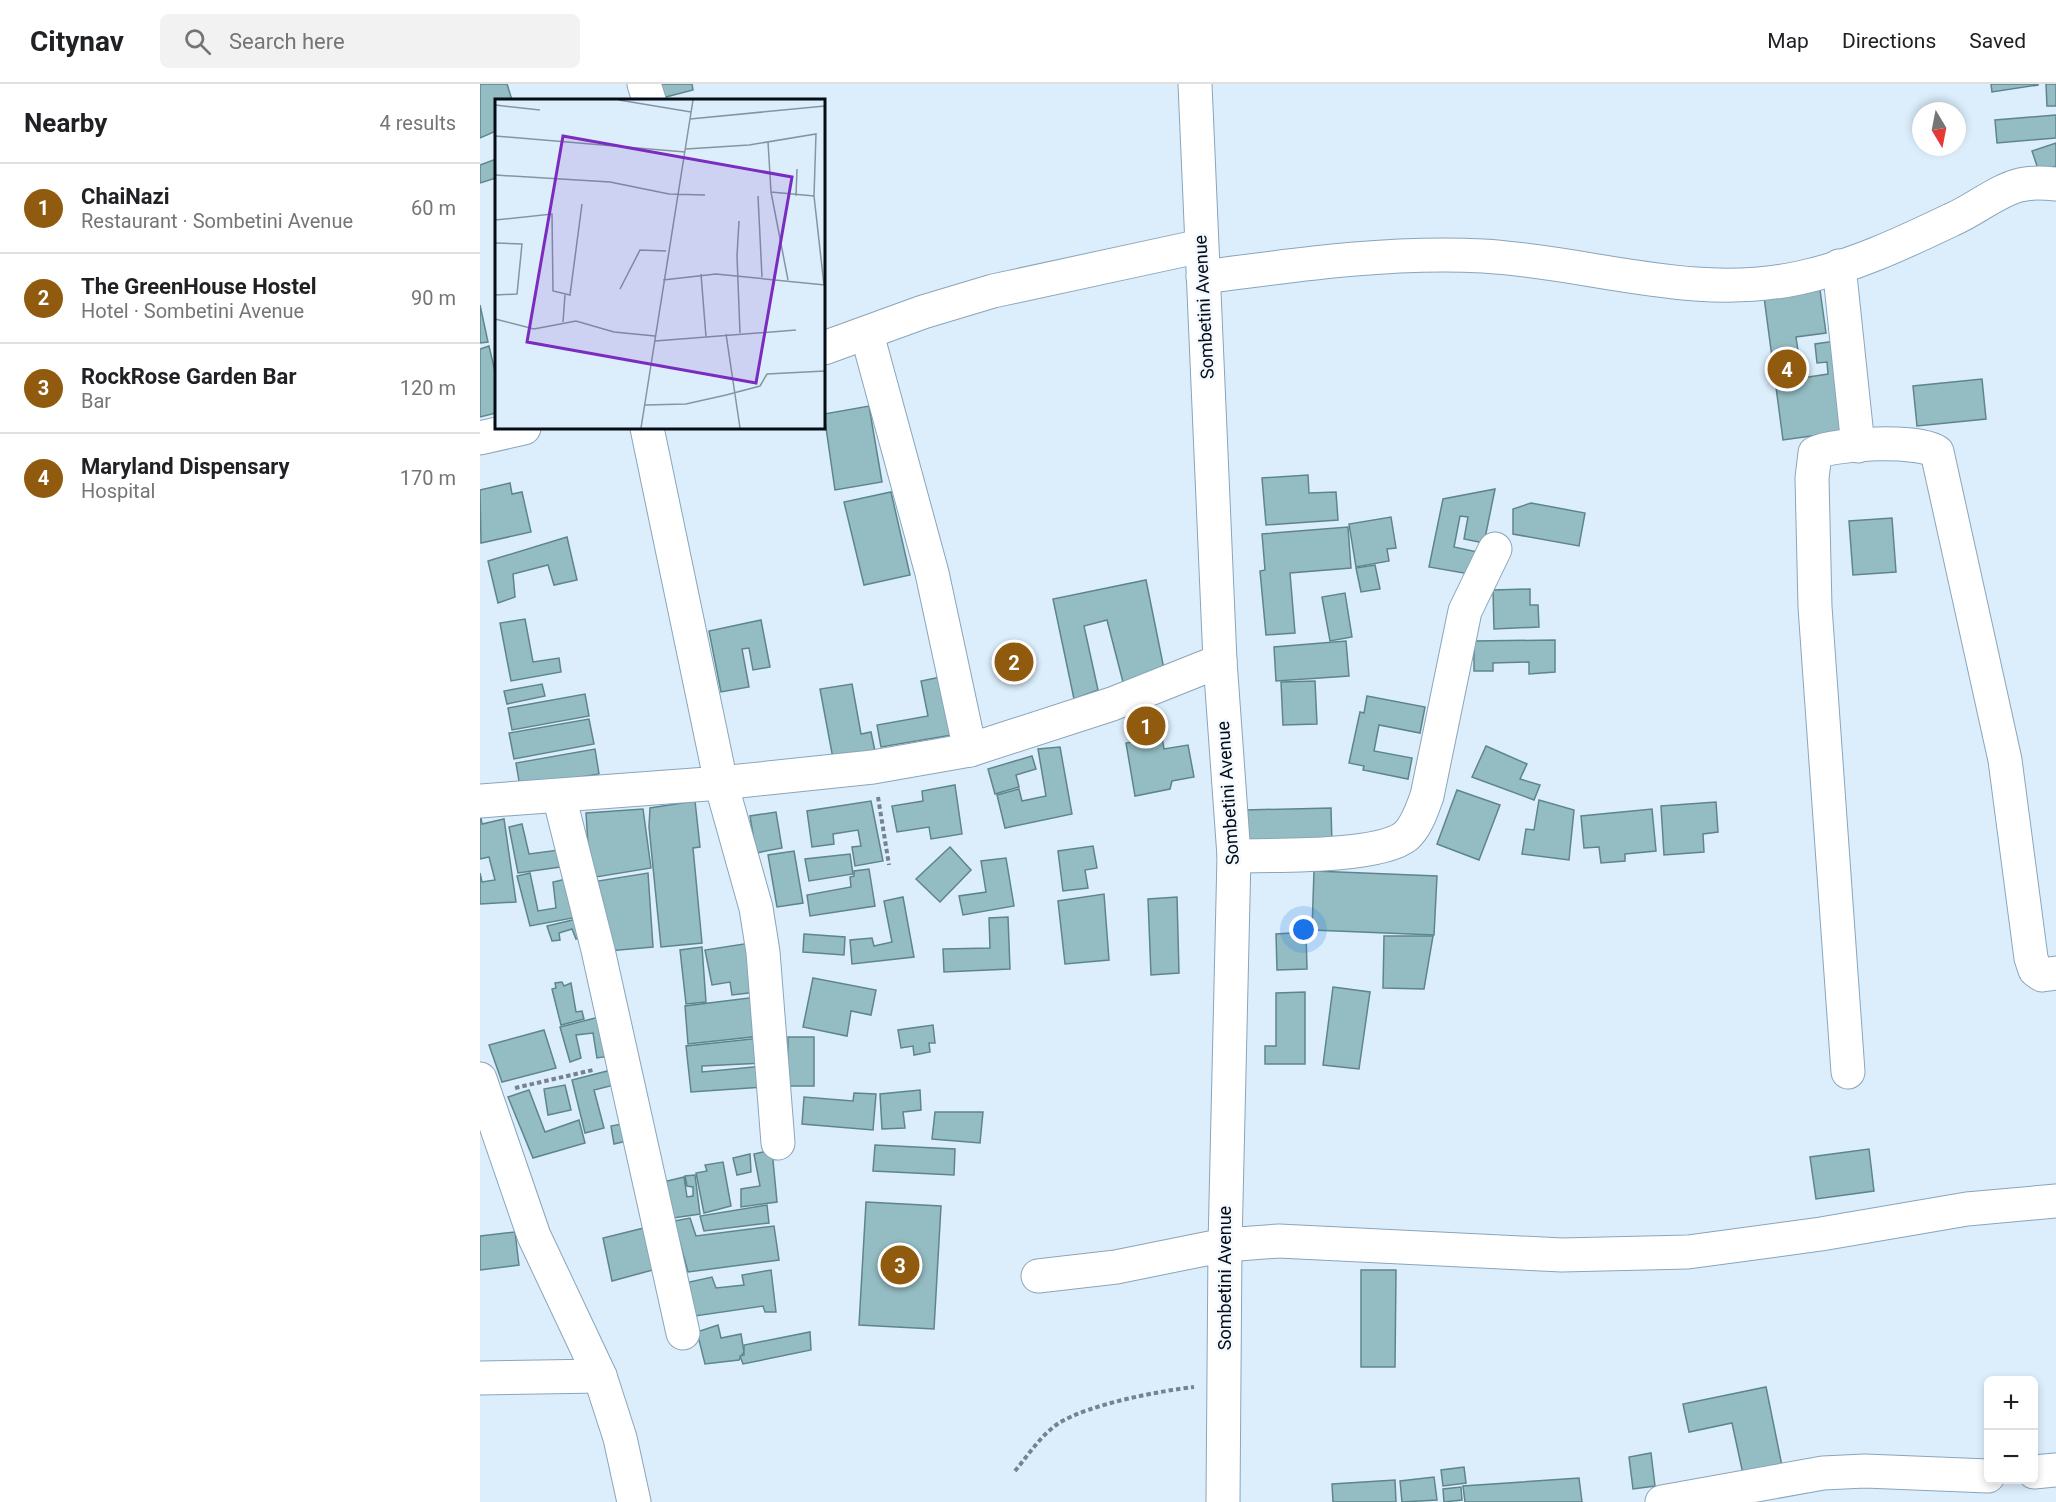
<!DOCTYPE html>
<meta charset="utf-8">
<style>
body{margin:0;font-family:Roboto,sans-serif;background:#f2f2f2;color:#202124}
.controls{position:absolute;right:18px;bottom:18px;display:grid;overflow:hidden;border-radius:9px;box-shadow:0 3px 9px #0003}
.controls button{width:54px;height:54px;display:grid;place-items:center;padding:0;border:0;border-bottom:2px solid #e0e0e0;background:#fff;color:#202124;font:30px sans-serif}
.compass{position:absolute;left:1432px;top:18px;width:54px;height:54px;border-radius:50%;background:#fff;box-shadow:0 3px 9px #0003;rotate:170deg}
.you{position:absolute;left:824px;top:846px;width:21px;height:21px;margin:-15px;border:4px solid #fff;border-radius:50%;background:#1a73e8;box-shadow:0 0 0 9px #1a73e833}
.badge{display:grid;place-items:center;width:39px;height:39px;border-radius:50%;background:#905b0e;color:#fff;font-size:20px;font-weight:700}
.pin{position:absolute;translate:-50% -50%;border:3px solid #fff;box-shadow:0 2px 6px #0006}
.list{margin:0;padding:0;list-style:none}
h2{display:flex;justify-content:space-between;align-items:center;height:78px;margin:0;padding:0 24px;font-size:26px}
h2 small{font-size:20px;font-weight:400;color:#757577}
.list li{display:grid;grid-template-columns:39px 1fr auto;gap:18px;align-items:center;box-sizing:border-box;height:90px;padding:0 24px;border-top:2px solid #e0e0e0}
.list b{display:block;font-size:22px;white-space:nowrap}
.list p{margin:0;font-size:20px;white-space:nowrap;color:#757577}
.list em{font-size:20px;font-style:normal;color:#757577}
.icon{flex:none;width:33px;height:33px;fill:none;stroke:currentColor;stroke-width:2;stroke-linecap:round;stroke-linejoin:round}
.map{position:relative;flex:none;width:1576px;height:1418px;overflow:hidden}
header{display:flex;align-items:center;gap:36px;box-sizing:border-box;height:84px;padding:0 30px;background:#fff;border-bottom:2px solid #e0e0e0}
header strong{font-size:28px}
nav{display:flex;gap:33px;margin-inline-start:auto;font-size:21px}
.search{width:420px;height:54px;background:#f2f2f2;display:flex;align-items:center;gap:15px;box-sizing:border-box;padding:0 21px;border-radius:9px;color:#757577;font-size:22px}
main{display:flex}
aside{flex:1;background:#fff}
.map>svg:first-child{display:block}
.building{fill:#94bdc3;stroke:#5e858c;stroke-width:1.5}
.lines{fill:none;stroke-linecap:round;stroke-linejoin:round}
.minor-casing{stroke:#89a5bb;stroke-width:35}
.path{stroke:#76838f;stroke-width:4;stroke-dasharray:4.5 3;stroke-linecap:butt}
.minor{stroke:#fff;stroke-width:33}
.labels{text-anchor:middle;stroke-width:5;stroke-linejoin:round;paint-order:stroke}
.street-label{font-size:18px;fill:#040d15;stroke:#f3f9fe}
.inset-road{fill:none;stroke:#8694a0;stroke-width:1.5}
.view{fill:#7b2cbf;fill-opacity:0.15;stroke:#7b2cbf;stroke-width:3}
.inset-edge{fill:none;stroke:#040d15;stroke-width:3}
</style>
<header>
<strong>Citynav</strong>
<div class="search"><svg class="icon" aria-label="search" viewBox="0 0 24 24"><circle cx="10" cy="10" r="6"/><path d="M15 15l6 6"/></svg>Search here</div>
<nav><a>Map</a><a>Directions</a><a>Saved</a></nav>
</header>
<main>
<aside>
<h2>Nearby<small>4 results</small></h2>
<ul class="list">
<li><span class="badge">1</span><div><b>ChaiNazi</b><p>Restaurant · Sombetini Avenue</p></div><em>60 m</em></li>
<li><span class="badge">2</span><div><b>The GreenHouse Hostel</b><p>Hotel · Sombetini Avenue</p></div><em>90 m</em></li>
<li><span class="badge">3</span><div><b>RockRose Garden Bar</b><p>Bar</p></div><em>120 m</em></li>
<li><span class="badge">4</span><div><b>Maryland Dispensary</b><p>Hospital</p></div><em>170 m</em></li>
</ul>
</aside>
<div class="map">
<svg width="1576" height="1418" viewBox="0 0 1576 1418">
<rect width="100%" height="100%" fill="#dceefc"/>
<g class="building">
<path d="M0,0H27L32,16H16V47L0,54Z"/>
<path d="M174,0H212L213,6L178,15Z"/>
<path d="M1511,0H1558V1L1512,8Z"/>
<path d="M1566,0H1576V22H1567Z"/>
<path d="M1576,31V54L1517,59L1515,36Z"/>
<path d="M1576,59V82L1559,88L1552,67Z"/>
<path d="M16,75V94L0,99V81Z"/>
<path d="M1340,206L1346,249L1316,253L1322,294L1348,290L1347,278L1337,279L1335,260L1355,257L1367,347L1303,356L1284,213Z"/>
<path d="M0,221L8,258L0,259Z"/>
<path d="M9,262L16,292V329L0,333V265Z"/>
<path d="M1502,295L1506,335L1437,342L1433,302Z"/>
<path d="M389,322L402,398L355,406L344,330Z"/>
<path d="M828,391L829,409L856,408L858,436L786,441L782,394Z"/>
<path d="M30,399L32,410L42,408L51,448L1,459L0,406Z"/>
<path d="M1015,405L1004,459L984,455L988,433L980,432L974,463L1002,469L995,491L949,483L963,415Z"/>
<path d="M411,408L430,491L384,501L364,418Z"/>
<path d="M1051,419L1105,429L1099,462L1033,450V425Z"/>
<path d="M911,433L916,464L907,465L909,477L876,483L869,440Z"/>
<path d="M1412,434L1416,488L1373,491L1369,437Z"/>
<path d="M868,443L871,484L810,489L815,549L786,551L780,487L785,486L782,450Z"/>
<path d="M87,453L97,496L74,501L68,481L33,490L35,513L18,519L8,477Z"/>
<path d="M895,481L900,505L881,508L876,484Z"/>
<path d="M666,496L685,590L644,602L627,536L604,542L618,606L594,615L573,515Z"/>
<path d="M1050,505V521H1058L1059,543L1014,545L1013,506Z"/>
<path d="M865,509L872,553L850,557L842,513Z"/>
<path d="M45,535L53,578L79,574L81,588L31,597L20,539Z"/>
<path d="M281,536L290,583L273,586L269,564L262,565L269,603L241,608L229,547Z"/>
<path d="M1075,556V588L1049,590V578L1013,579V587H994V557Z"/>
<path d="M866,557L869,592L796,597L794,563Z"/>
<path d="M461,593L472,651L401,663L397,641L448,632L441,597Z"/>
<path d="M835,597L837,640L803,641L801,598Z"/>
<path d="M62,600L65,612L27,620L24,607Z"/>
<path d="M372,600L381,650L391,648L396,672L354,680L340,605Z"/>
<path d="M105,610L109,632L32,646L28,624Z"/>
<path d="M887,612L945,623L940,649L899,641L894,667L932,674L928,695L883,686L884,682L869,679L880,628L884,629Z"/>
<path d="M667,624L668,631L679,629L683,648L652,654L649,635H653L652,627Z"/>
<path d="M109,635L114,660L34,675L29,649Z"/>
<path d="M682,653L684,665L708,661L714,693L692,697L690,705L655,712L646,659Z"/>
<path d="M1006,662L1047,680L1040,695L1060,701L1054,716L992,693Z"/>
<path d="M580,663L592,730L525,744L517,711L539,705L542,717L566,712L558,665Z"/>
<path d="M115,665L119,690L40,703L36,679Z"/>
<path d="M552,672L556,685L536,691L539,703L515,710L508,685Z"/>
<path d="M475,701L482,750L451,755L449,743L417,748L412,722L443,717L442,707Z"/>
<path d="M977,706L1020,721L999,776L957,760Z"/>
<path d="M1059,716L1094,726L1089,776L1042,770L1046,745L1054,746Z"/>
<path d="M215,717L220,763L213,764L222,859L181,863L169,743L170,724Z"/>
<path d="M391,717L403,777L375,782L372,763L381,762L378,746L353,750L354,760L332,763L327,727Z"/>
<path d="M1236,718L1238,748L1223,750L1224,768L1184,771L1181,722Z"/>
<path d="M851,724L852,762L765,764V726Z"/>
<path d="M163,725L171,784L110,794L106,729Z"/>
<path d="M1172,725L1176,767L1145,770V777L1121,779L1119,763L1104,764L1101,732Z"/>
<path d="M0,727L2,740L24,735L36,818L0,820V789L2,798L15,796L9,773L0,775Z"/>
<path d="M296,728L302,764L276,769L270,732Z"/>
<path d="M42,740L49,770L79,766L80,783L38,789L29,743Z"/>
<path d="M613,762L617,784L605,786L608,804L583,807L578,767Z"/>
<path d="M470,763L491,786L460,818L436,795Z"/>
<path d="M314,767L323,819L297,823L288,771Z"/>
<path d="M370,770L373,790L329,797L325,775Z"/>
<path d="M526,774L534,822L483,831L479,812L506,808L501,777Z"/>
<path d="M389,785L395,822L330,832L327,811L371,803L370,793L374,792V787Z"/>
<path d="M834,787L957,792L954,851L832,846Z"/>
<path d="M50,789L58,827L76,824L73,798L91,794L98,833L50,842L37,792Z"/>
<path d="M168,789L173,863L128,867L118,797Z"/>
<path d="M624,810L629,876L585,880L578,817Z"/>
<path d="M423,813L434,873L372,880L370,856L392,854L394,862L412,858L404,817Z"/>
<path d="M697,813L699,889L671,891L668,815Z"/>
<path d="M528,833L530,885L464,888L463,865L510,864L509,834Z"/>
<path d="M97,835L101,853L96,855L92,845L79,849L80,856L72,857L67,842Z"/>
<path d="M826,848L827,885L797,886L796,850Z"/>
<path d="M324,850L365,853L364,871L323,868Z"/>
<path d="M904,852H953L944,905L903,904Z"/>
<path d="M270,859L277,908L252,911L250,898L232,901L225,866Z"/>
<path d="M222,863L226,918L206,920L200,866Z"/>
<path d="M333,894L396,906L391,931L371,927L367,952L323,943Z"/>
<path d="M82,898L84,902L91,899L96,928L102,927L104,935L81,941L72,905L76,904L75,899Z"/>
<path d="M853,903L890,908L879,985L843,981Z"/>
<path d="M825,908V980H785V962H796V909Z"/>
<path d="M277,913L281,952L208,960L205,922Z"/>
<path d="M123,932L130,972L117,974L113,949L96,951L101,974L90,978L80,943Z"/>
<path d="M453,941L455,959H449L450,968L434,971L433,962L421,964L418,946Z"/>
<path d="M64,946L76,984L22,998L9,961Z"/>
<path d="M308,953H334V1002H307Z"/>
<path d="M281,954L284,979L222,982V988L284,982L285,1003L211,1008L206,962Z"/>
<path d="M135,985L138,1000L114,1006L124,1044L105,1049L92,996Z"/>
<path d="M85,1001L91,1026L68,1031L64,1005Z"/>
<path d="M49,1006L65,1048L99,1036L105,1059L53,1074L28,1013Z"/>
<path d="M440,1006L441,1026L423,1028L425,1044L402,1045L400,1010Z"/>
<path d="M374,1009L396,1010L393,1046L322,1040L324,1013L373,1017Z"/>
<path d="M455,1028H503L500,1059L452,1055Z"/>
<path d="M153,1038L155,1055L134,1060L131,1042Z"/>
<path d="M395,1061L475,1065L474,1091L393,1087Z"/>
<path d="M1389,1065L1394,1107L1336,1115L1330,1073Z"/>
<path d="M292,1066L297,1118L261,1123V1105L280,1102L274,1070Z"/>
<path d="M270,1070L271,1088L257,1091L253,1074Z"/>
<path d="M243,1078L251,1122L224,1129L216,1089L227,1087L225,1081Z"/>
<path d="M215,1091L220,1130L193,1134L183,1098L204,1093L207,1113L213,1112V1103L207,1102L205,1092Z"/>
<path d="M386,1118L461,1122L454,1245L379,1241Z"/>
<path d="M287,1121L289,1139L224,1147L220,1132Z"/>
<path d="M210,1134L216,1152L294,1142L299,1176L208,1188L194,1137Z"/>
<path d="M172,1142L180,1184L132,1197L123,1154Z"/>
<path d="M35,1148L39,1181L0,1186V1152Z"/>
<path d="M291,1186L296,1228H285L283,1222L215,1232L205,1199L232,1193L236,1204L264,1201L262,1191Z"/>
<path d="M881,1186H916L915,1283H881Z"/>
<path d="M238,1241L241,1254L261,1250L264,1268L259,1276L225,1280L217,1248Z"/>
<path d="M330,1248L331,1266L263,1280L260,1272L264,1271V1261Z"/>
<path d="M1286,1303L1302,1382L1263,1390L1252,1339L1209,1348L1203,1320Z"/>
<path d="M1171,1369L1175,1402L1153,1405L1149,1373Z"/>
<path d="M984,1383L986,1399L963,1402L961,1386Z"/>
<path d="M954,1393L957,1416L922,1418L920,1397Z"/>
<path d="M1099,1394L1102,1418H985L983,1402Z"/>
<path d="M915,1396L916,1418H853L852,1400Z"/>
<path d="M981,1403L982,1416L964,1418L963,1405Z"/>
</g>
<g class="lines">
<g class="minor-casing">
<g id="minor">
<path d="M164,0L169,16"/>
<path d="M715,0L740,577L754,772L745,1161L743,1418"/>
<path d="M1359,182L1378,362"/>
<path d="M723,193C814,181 910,167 1003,172C1109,178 1212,217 1319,194C1372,183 1423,159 1471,136C1493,127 1518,106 1540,101C1551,98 1565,99 1576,100"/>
<path d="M387,250L452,489L490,666"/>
<path d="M344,264L443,228L513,207L721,162"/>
<path d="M167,344L241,699L276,824L283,868L298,1059"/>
<path d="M0,354L44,344"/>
<path d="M79,712L118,866L203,1249"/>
<path d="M0,717L241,699L393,683L490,666L632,620L740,577"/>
<path d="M754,772C792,771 899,774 926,752C937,742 942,725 947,712L985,527L1015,465"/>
<path d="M1368,988L1335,523L1332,394L1335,369C1356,359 1438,355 1457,368L1525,676L1551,874L1555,886L1562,891L1576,889"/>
<path d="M0,995L54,1152L120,1292L140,1354L154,1418"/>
<path d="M558,1192L636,1183L745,1161L799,1157L1082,1171L1208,1168L1341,1150L1487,1125L1576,1117"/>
<path d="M0,1294L120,1292"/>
<path d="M1554,1388L1576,1386"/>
<path d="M1182,1418L1343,1389L1385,1387L1508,1392"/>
</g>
</g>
<g class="path">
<path d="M398,713L409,781"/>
<path d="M35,1004L113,986"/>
<path d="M535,1387C549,1370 561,1351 579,1339C610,1320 679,1307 714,1303"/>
</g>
<use href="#minor" class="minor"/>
</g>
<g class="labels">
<g class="street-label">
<text transform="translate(724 223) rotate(-93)" y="6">Sombetini Avenue</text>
<text transform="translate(748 709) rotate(-94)" y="6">Sombetini Avenue</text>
<text transform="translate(745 1194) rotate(-90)" y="6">Sombetini Avenue</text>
</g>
</g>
<g transform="translate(15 15)">
<rect width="330" height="330" fill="#dceefc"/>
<path class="inset-road" d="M124,1L196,13M0,6L45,11M195,20L330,7M0,37L190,53M273,43L276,93L293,181M191,50L254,46L321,35L319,97L329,186M0,76L115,83L174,95L210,96M276,93L319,97M263,97L267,178M301,97L302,70M0,121L57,115L58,192L75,196L87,105M244,122L242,157L245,234M0,144L27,145L22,195L0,196M206,175L211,238M168,181L221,175L330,186M125,190L145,151L171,152M0,220L39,230L81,222L119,233L160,237M68,223L70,196M231,235L245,329M160,242L301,231M150,306L191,305L231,296L265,287L272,275L330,272M146,329L198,1"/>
<path class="view" d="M68,37L297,78L261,284L32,243Z"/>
<rect width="330" height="330" class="inset-edge"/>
</g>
</svg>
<div class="controls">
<button>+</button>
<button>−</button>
</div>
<svg class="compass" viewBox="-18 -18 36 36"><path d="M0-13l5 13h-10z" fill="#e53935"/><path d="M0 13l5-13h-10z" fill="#757577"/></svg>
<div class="you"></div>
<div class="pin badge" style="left:666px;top:642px">1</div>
<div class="pin badge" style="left:534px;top:578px">2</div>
<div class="pin badge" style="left:420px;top:1181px">3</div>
<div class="pin badge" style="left:1307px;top:285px">4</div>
</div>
</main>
